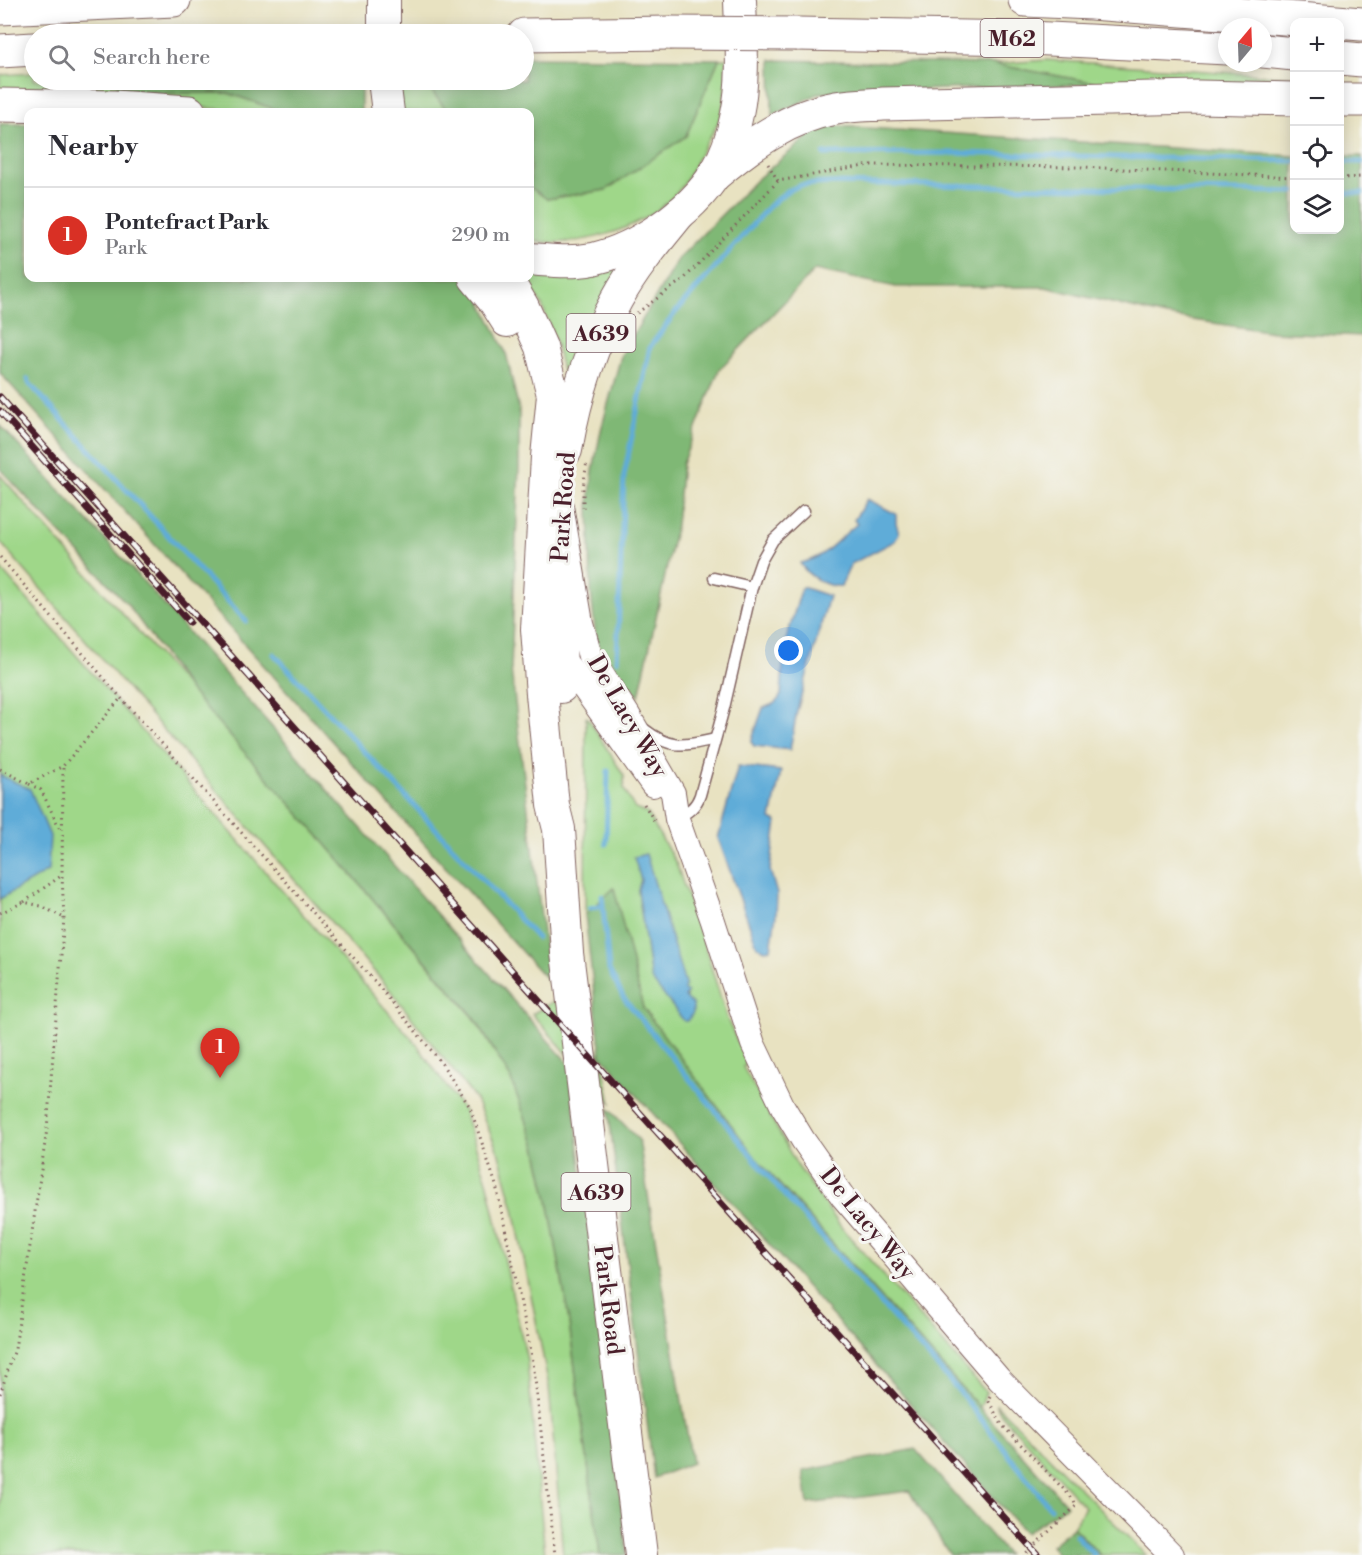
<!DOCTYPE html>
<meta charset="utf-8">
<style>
body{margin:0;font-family:"Libre Bodoni",serif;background:#f7f7f7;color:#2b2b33}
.controls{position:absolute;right:18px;top:18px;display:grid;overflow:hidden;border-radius:12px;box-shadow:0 3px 15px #0003}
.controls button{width:54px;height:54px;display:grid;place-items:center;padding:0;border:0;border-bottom:2px solid #e1e1e2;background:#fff;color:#2b2b33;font:30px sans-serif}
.compass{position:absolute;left:1218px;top:18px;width:54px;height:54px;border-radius:50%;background:#fff;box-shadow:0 3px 15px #0003;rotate:19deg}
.you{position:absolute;left:789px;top:651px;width:21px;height:21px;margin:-15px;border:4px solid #fff;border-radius:50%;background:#1a73e8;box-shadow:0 0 0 9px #1a73e833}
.badge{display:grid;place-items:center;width:39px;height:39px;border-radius:50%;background:#d93025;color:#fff;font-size:20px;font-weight:700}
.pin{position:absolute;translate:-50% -50px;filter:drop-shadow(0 2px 3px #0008)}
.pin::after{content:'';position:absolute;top:32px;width:21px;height:18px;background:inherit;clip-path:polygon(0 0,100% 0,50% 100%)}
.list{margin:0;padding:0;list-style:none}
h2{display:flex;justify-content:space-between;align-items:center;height:78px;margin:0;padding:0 24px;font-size:26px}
h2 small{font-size:20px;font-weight:400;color:#7c7c81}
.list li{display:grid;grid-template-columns:39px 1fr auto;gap:18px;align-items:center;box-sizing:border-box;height:96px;padding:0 24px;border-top:2px solid #e1e1e2}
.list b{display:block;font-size:22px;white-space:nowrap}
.list p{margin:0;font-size:20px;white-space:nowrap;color:#7c7c81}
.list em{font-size:20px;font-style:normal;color:#7c7c81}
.icon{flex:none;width:33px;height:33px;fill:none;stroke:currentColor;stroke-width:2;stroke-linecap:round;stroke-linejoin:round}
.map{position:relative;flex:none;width:1362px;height:1555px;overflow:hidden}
.search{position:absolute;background:#fff;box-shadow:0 3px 15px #0003;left:24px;top:24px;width:510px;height:66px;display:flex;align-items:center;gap:15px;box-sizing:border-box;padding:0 21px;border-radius:33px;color:#7c7c81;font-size:22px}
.panel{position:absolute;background:#fff;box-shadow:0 3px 15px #0003;left:24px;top:108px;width:510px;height:174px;border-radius:12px}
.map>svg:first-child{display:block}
.green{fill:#9fd789;stroke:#747b5a;stroke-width:1.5;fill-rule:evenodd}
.forest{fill:#7fb875;stroke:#646c50;stroke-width:1.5}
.water{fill:#5eacd8;stroke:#546682;stroke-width:1.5}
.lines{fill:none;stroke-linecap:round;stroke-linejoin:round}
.stream{stroke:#5eacd8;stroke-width:5}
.service-casing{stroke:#816360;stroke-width:13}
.tertiary-casing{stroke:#816360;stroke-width:26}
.primary-casing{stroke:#816360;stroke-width:34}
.motorway-casing{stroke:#816360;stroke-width:35}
.path{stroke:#816360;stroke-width:3;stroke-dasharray:1.5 4.5;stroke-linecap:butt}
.service{stroke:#fff;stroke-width:10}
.tertiary{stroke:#fff;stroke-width:24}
.primary{stroke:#fff;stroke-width:32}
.motorway{stroke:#fff;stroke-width:33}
.rail-casing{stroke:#4a1f2b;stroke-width:7}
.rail{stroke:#f6f6f2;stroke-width:4.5;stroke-dasharray:14;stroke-linecap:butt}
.motorway-bridge-casing{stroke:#816360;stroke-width:35;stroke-linecap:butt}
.motorway-bridge{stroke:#fff;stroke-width:33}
.labels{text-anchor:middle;stroke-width:6;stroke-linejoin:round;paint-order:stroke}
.shield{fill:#f6f6f2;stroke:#7e6067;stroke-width:1.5}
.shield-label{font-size:22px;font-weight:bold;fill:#4a1f2b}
.street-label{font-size:24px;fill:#4a1f2b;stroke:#f6f6f2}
</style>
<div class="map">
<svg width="1362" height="1555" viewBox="0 0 1362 1555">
<rect width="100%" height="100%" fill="#f6f6f2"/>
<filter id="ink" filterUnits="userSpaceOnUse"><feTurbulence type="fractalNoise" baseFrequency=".0167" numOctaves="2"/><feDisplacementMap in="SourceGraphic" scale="12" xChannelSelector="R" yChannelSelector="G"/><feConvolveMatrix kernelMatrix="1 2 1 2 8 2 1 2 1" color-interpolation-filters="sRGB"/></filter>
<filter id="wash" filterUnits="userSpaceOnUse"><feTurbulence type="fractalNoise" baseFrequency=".008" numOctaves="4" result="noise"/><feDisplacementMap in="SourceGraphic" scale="24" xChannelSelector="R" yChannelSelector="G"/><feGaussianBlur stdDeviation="1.35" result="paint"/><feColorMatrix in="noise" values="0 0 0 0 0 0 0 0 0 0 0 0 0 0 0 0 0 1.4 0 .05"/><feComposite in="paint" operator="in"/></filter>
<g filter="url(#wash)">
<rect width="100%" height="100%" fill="#e8e2c1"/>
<g class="green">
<path d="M719,59H726C726,78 726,99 720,118C716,129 708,140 702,150C695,163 689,178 680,189C650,228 576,250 530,240V187L547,199L606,190L686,136Z"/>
<path d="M1047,60L1294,77V89L1102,84L993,64Z"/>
<path d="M34,73V80H119L116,93H228L283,112H237L217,109L151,103L0,97V75Z"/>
<path d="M398,80H407V86H428L448,112H401Z"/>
<path d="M627,266L568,395L555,341L542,305L524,278H530V274L562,279L586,276Z"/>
<path d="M0,475L324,842L474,1018L510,1077L536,1146L548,1200L567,1308L600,1555H563L549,1387L514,1209L499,1154L476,1100L386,985L0,542Z"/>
<path d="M0,568L418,1046L464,1111L488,1184L527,1360L545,1555H0Z"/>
<path d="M586,717L588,718L624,776V789L635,809L647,813L676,863L704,944L728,1021L747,1063L743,1067L797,1165L841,1227L986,1392L980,1408L756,1158L643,1008L614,889L585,915ZM641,880L684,991L687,1000L651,979L638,890Z"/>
<path d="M554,1001L601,1055L611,1103L532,1014Z"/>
<path d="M996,1404L1146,1555H1100L1073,1527L1085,1507L1001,1414Z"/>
</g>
<g class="forest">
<path d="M524,57L719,59L686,136L606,190L547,199L530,187V112H448L428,86H407V80H524Z"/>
<path d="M771,60L993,64L1102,84L820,93L772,116Z"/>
<path d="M119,80H361V112H283L228,93H116Z"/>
<path d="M0,124H28V278H466L474,286L506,353L519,410V466L511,669L549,982L0,373Z"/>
<path d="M822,125L1294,156V230H1340V156H1362V336L1273,332L1166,316L1045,287H896L815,270L719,370L682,464L676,525L639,696L624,683L601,650L596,639L591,592L589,503L593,471L601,430L621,356L678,259L756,180Z"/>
<path d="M0,425L144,582L569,1064L627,1555H600L567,1308L548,1200L536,1146L510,1077L474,1017L324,842L191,692L128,605L0,469Z"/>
<path d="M614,888L643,1008L756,1158L1067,1505L1025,1533L601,1055L585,915Z"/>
<path d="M608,1108L639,1140L692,1463L654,1478Z"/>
<path d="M915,1449L1007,1554V1555H950L909,1491L808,1504L803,1471Z"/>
<path d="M1073,1527L1100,1555H1059L1051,1546Z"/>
</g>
<g class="water">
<path d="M867,499L896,514V523L899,533L895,541L851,564L841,586C826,588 807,575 800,563C827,557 836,540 857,524L854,520Z"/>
<path d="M802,587L829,596L797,711L790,750L754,746L751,742L763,708L776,703L781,695L784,647Z"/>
<path d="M738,766L781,771L771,819L777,822L770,870L777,894L776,915L771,949L765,950L757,946L718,838Z"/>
<path d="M0,775L30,789L50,836L48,871L0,899Z"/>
<path d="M646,854L685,984L684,991L688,992L685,997L693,1005V1013L687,1021H684L651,979L638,890L641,880L634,857Z"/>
</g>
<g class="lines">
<g class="stream">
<path d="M824,154L948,153L1294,161"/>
<path d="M1340,162H1362"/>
<path d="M1340,193H1362"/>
<path d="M28,379L29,383L246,621"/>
<path d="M274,654L537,938"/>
<path d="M617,661L624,476L650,347L675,313L769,206L787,191L801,185L830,183L1294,192"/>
<path d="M606,844L608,771"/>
<path d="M602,896L609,970L623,997L778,1188L959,1391L1050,1508"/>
<path d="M590,908L603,905"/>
<path d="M1076,1535L1094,1555"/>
</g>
</g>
</g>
<g filter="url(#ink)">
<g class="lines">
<g class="service-casing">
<g id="service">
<path d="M714,578L752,587"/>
<path d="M644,729C671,750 684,746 715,739"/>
<path d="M678,818C688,812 696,807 700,795L724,708L752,587L761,561L773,540L804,511"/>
</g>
</g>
<g class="tertiary-casing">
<g id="tertiary">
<path d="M561,506L581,623L590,656L628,715L673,793L677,819L713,921L753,1044L783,1107L803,1140L843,1197L999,1379L1172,1555"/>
<path d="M558,652L653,785"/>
</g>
</g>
<g class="primary-casing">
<g id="primary">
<path d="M384,0V34"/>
<path d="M384,80L388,112"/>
<path d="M530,259C551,261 572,263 593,259C638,249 691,212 715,174C726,156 733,134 737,114C745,77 741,38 740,0"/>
<path d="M475,278L495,302L507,321"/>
<path d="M502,278L512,288L523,307L541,347L553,395L547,457L537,629L542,694L553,805L559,829L567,953L641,1555"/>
<path d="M566,450C575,399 591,345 617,299C634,268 657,241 679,214"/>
<path d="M559,575L561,687"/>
</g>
</g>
<g class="motorway-casing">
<g id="motorway">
<path d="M1025,0L1091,3L1362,24"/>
<path d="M0,8L174,0"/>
<path d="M797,34L1030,38L1227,48"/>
<path d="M524,35L670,33"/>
<path d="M0,51L34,49"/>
<path d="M1263,51L1294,54"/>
<path d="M1340,58L1362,60"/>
<path d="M1340,100H1362"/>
<path d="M0,105L113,107L189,112"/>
<path d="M714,175C750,145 789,116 836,108C851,105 867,105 883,104L1198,97L1294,99"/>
</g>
</g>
<g class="path">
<path d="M768,164L778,181L870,165L1081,167L1294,177"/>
<path d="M1340,178L1362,177"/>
<path d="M637,313L685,278L778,181"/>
<path d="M583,508V488L587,461"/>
<path d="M0,557L121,698L377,984L440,1061L470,1107L496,1185L533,1361L555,1555"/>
<path d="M0,769L29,784L63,766L121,698"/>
<path d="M29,784L41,790L61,831"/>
<path d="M644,804L656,824"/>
<path d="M24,902L61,876"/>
<path d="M0,913L24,902L41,906L64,918"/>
<path d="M0,1394L15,1349L47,1129L64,918L62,876L63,766"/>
<path d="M990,1396L988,1400L1002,1425L1074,1500L1076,1506L1024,1555"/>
</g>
<use href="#service" class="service"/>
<use href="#tertiary" class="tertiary"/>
<use href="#primary" class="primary"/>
<use href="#motorway" class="motorway"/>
<g class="rail-casing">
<g id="rail">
<path d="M0,397L558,1022L1038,1555"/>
<path d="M0,411L189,622"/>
</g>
</g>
<use href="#rail" class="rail"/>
<g class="motorway-bridge-casing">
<path id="motorway-bridge" d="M670,33L797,34"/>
</g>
<use href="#motorway-bridge" class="motorway-bridge"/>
</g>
</g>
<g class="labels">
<g class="shield">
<rect x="980.5" y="19" width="63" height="38" rx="4.5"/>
<rect x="566.5" y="314" width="69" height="38" rx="4.5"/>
<rect x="561.5" y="1173" width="69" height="38" rx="4.5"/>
</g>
<g class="shield-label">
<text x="1012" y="46">M62</text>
<text x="601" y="341">A639</text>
<text x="596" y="1200">A639</text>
</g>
<g class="street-label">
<text transform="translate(563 507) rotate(-86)" y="8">Park Road</text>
<text transform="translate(628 716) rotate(60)" y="8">De Lacy Way</text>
<text transform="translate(868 1223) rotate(51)" y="8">De Lacy Way</text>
<text transform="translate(609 1300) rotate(83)" y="8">Park Road</text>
</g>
</g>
</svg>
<div class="controls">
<button>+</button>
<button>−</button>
<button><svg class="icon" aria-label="locate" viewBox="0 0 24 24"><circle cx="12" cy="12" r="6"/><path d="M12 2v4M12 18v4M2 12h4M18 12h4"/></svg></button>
<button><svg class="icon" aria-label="layers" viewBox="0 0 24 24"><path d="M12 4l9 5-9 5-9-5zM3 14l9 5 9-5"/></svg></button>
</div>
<svg class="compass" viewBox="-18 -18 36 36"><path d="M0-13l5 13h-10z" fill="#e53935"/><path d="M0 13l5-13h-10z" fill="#7c7c81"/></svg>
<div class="you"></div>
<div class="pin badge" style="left:220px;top:1078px">1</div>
<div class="search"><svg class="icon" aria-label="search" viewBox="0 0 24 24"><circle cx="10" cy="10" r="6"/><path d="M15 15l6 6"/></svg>Search here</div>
<section class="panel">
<h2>Nearby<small></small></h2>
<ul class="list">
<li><span class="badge">1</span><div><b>Pontefract Park</b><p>Park</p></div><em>290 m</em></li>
</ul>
</section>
</div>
